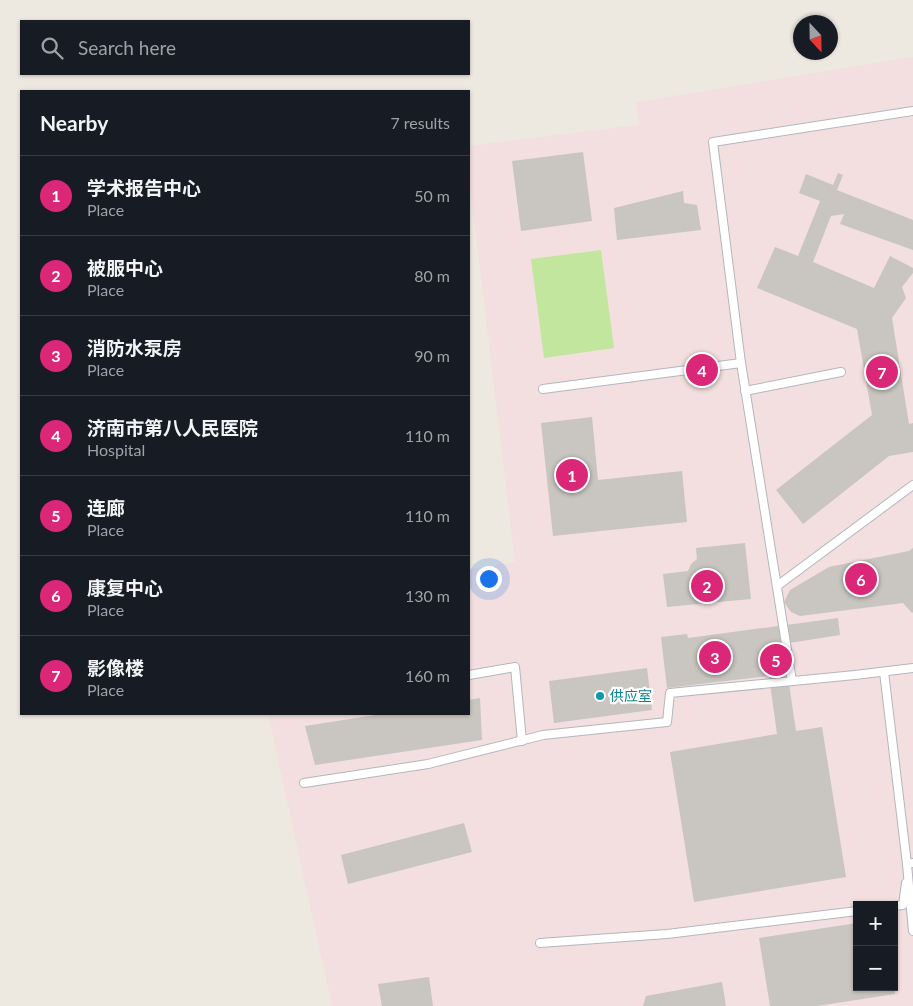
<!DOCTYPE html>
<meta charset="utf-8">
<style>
body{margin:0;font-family:Lato,"Noto Sans SC",sans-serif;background:#242831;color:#f1f3f6}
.controls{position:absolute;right:15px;bottom:15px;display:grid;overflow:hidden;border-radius:0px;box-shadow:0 1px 4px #0004}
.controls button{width:45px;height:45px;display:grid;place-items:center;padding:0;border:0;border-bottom:1px solid #363941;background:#171b24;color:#f1f3f6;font:25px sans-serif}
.compass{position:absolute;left:793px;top:15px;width:45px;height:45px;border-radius:50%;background:#171b24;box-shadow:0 1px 4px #0004;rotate:158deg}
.you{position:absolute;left:488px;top:578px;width:18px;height:18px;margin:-12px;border:4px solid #fff;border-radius:50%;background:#1a73e8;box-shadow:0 0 0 8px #1a73e833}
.badge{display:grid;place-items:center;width:32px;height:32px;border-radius:50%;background:#db2777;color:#fff;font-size:16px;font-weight:700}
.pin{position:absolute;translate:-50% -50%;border:2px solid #fff;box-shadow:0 1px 5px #0006}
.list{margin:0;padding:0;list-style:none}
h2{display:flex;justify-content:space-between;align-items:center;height:65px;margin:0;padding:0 20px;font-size:21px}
h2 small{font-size:16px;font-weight:400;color:#9ea1a6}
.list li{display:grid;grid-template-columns:32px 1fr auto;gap:15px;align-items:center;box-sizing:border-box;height:80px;padding:0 20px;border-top:1px solid #363941}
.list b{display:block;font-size:19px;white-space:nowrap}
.list p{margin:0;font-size:16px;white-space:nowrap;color:#9ea1a6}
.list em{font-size:16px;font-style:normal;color:#9ea1a6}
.icon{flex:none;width:28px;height:28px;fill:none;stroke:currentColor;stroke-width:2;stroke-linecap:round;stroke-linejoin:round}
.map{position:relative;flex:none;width:913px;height:1006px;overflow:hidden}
.search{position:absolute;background:#171b24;box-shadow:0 1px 4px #0004;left:20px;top:20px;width:450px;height:55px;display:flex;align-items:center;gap:12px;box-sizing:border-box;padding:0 18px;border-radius:0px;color:#9ea1a6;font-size:19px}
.panel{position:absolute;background:#171b24;box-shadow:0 1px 4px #0004;left:20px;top:90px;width:450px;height:625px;border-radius:0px}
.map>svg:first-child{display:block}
.medical{fill:#f3dfdf;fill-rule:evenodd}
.pitch{fill:#c3e69e}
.building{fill:#c9c5c0}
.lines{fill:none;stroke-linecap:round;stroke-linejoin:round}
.lane-casing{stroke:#b4b6bf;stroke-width:10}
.lane{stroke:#fff;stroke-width:8}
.culture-dot{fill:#0f9aa8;stroke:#fff;stroke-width:2}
.labels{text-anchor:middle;stroke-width:4.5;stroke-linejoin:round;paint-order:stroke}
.culture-label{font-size:14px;fill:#0d838f;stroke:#fff;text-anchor:start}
</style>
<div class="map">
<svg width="913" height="1006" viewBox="0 0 913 1006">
<rect width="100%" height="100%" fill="#ede9e1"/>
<path class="medical" d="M913,57V1006H332L268,714H469V569L515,562L469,178V146L639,125L636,102ZM857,905H894V987H857Z"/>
<path class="pitch" d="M601,250L614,348L544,358L531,259Z"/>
<g class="building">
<path d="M583,152L592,221L521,231L512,161Z"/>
<path d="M838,173L843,175L837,190L913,220V250L840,224L844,214L831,216L813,262L874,288L890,256L913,268V273L902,287L906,298L892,318L909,424L913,423V452L889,456L803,524L776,490L872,415L857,329L757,288L775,247L798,256L820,201L799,193L806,174L833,185Z"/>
<path d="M683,191L684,203L697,205L701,230L617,240L614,208Z"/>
<path d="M592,417L598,480L682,471L687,522L553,536L541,423Z"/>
<path d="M745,543L751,599L667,607L663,574L688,571L691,564L697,559L696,548Z"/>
<path d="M913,548V612L912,613L903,603L800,616L791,612L784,602L790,590L829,567L909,551Z"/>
<path d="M838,618L840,635L783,644L796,731L822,727L846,877L694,902L670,752L777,734L769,676L667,688L661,637L687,634L688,638Z"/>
<path d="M647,668L652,710L554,723L549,681Z"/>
<path d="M480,698L482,740L315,765L305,726L382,714H469V700Z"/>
<path d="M464,823L472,852L348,884L341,855Z"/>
<path d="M857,923V987H894L895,994L817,1006H770L759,938Z"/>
<path d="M429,977L433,1006H382L378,984Z"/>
<path d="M722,982L726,1006H643L646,996Z"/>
</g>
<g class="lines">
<g class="lane-casing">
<g id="lane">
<path d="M543,389L741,363"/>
<path d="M745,391L841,372"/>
<path d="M777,586L913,485"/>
<path d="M884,672L907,864L913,863"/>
<path d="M469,675L515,667L522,741"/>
<path d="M792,681L741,363L713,142L913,111"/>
<path d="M304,783L428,764L543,735L667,722L670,693L855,675L913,668"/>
<path d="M907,864L913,931"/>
<path d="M894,906L903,905L906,883"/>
<path d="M540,943L667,934L857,911"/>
</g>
</g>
<use href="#lane" class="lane"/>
</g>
<circle class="culture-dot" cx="600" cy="696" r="5"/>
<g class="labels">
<g class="culture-label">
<text x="610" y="701">供应室</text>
</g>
</g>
</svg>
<div class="controls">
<button>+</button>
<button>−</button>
</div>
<svg class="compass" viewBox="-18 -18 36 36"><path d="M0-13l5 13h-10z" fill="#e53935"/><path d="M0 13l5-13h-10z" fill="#9ea1a6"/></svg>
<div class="you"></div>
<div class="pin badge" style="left:572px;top:475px">1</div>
<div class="pin badge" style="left:707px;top:586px">2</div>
<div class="pin badge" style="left:715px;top:657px">3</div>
<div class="pin badge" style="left:702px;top:370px">4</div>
<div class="pin badge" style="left:776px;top:660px">5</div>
<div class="pin badge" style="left:861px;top:579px">6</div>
<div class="pin badge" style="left:882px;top:372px">7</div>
<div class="search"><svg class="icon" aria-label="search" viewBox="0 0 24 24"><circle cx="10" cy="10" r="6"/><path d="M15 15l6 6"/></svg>Search here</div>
<section class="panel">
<h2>Nearby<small>7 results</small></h2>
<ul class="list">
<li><span class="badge">1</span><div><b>学术报告中心</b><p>Place</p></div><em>50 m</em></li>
<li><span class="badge">2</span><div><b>被服中心</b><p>Place</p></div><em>80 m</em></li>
<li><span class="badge">3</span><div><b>消防水泵房</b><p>Place</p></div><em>90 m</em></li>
<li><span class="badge">4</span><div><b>济南市第八人民医院</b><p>Hospital</p></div><em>110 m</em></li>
<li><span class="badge">5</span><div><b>连廊</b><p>Place</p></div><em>110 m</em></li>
<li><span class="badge">6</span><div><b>康复中心</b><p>Place</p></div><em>130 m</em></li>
<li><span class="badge">7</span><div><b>影像楼</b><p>Place</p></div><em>160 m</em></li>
</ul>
</section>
</div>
